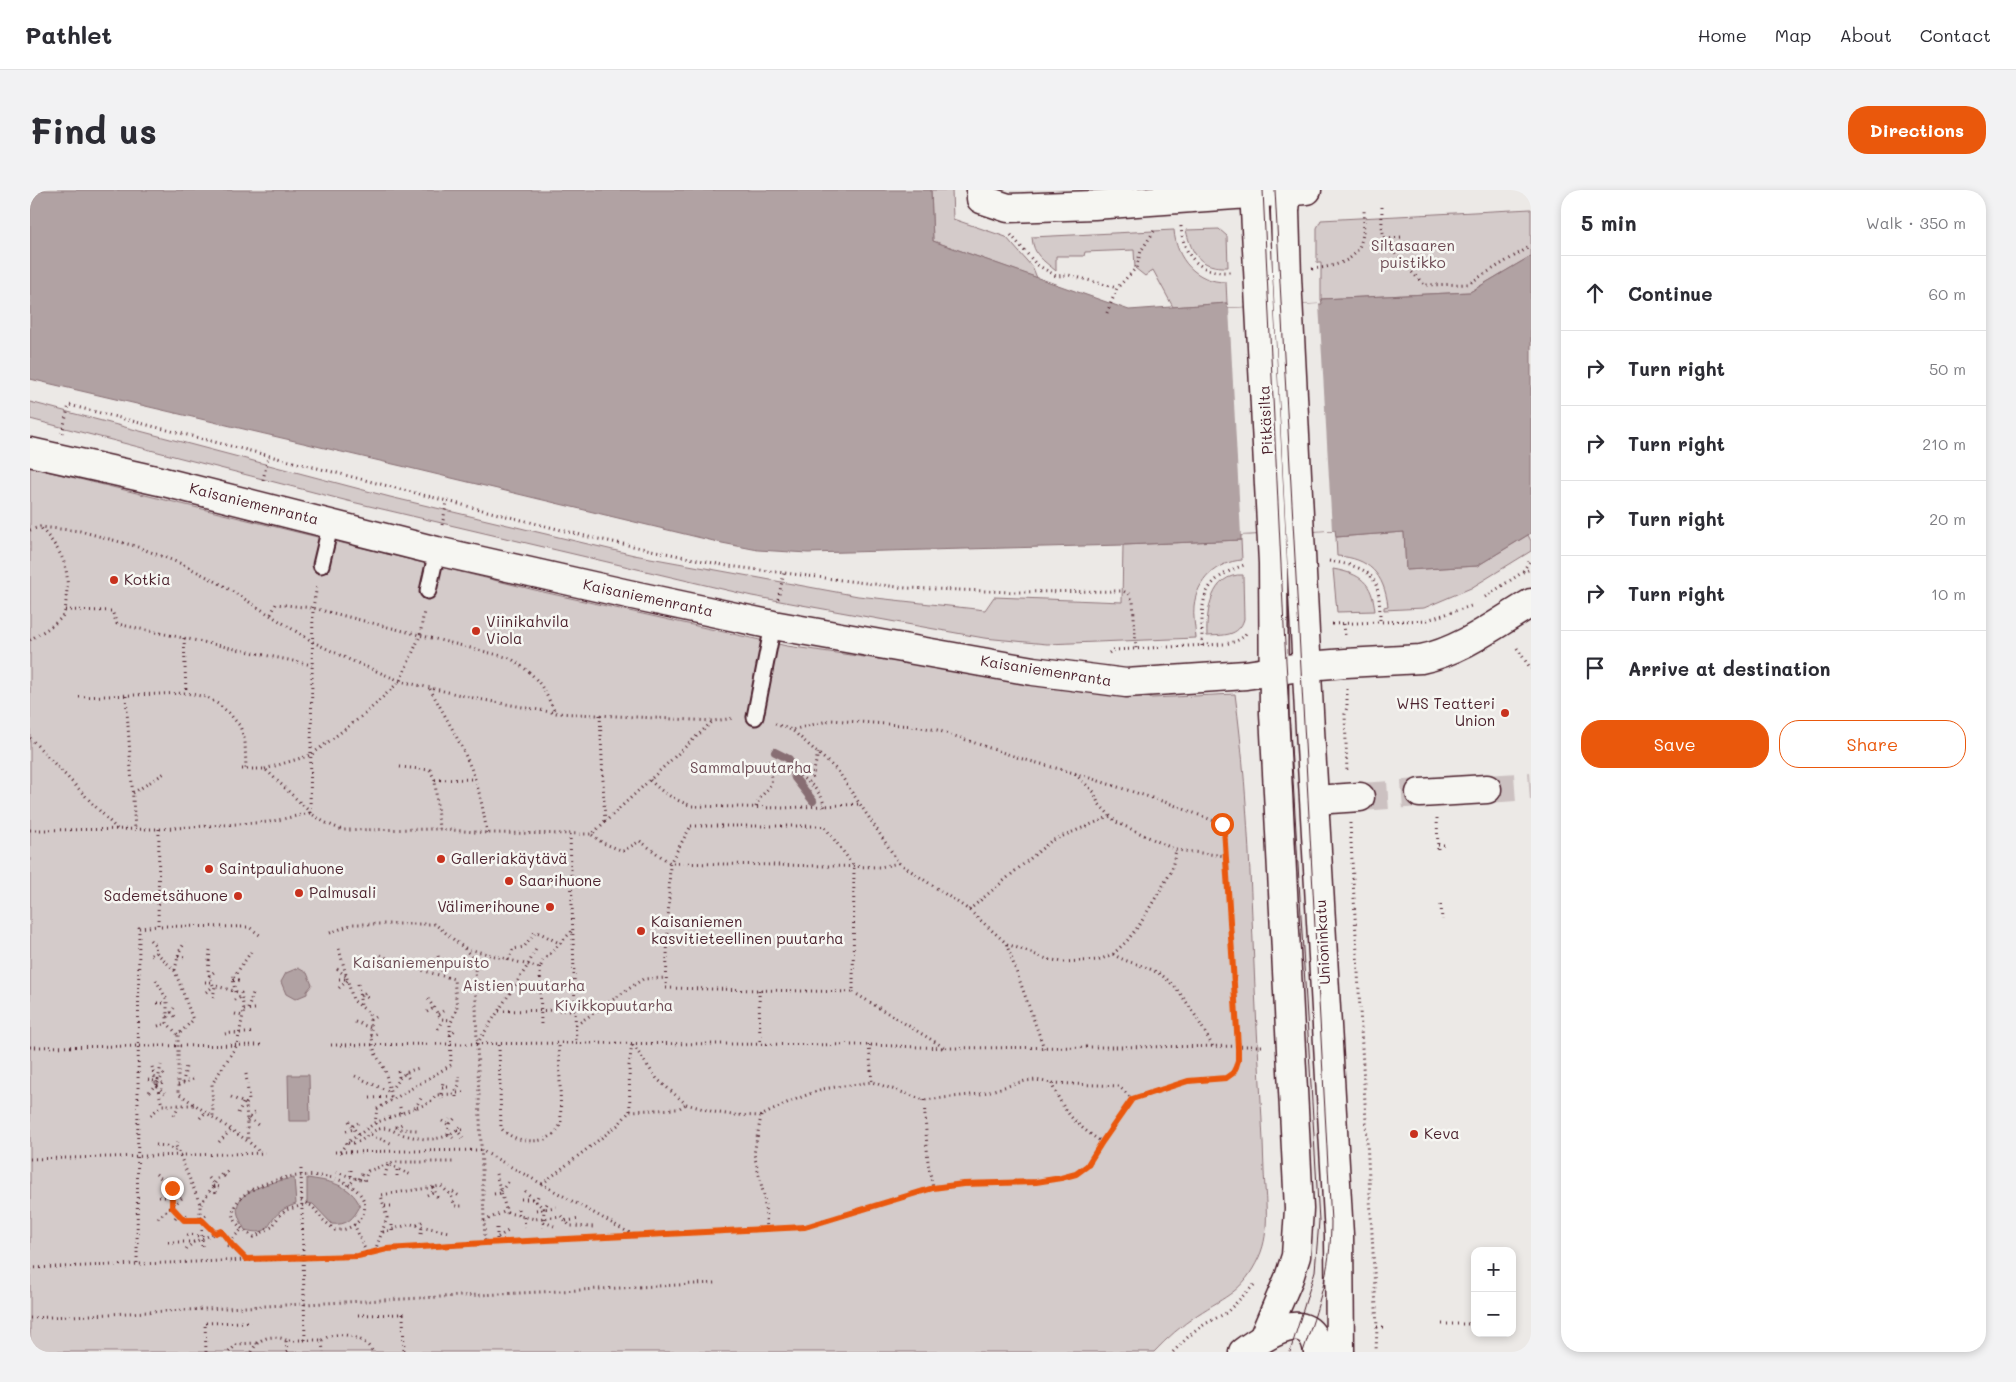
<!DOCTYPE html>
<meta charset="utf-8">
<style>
body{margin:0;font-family:Mali,sans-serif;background:#f2f2f3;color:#2b2b33}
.controls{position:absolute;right:15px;bottom:15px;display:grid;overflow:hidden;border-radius:10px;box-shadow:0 2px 8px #0003}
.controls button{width:45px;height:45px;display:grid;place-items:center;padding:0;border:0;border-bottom:1px solid #e1e1e2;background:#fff;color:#2b2b33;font:25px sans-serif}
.stop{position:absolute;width:15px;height:15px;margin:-11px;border:4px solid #ea580c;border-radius:50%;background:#fff}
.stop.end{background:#ea580c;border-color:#fff;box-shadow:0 1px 5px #0008}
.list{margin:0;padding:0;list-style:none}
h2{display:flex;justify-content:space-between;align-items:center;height:65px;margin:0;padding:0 20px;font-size:21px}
h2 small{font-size:16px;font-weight:400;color:#7c7c81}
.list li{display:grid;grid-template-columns:32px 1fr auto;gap:15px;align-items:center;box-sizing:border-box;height:75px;padding:0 20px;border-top:1px solid #e1e1e2}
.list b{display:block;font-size:19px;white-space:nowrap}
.list em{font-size:16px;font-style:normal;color:#7c7c81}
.actions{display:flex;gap:10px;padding:15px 20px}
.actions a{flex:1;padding:11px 0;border:1px solid #ea580c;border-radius:20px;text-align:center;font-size:18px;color:#ea580c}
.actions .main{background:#ea580c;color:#fff}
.icon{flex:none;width:28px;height:28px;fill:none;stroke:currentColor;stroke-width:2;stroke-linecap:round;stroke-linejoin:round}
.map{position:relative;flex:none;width:1501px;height:1162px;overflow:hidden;border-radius:20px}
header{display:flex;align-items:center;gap:30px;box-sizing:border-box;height:70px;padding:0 25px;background:#fff;border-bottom:1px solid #e1e1e2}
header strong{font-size:24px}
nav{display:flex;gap:28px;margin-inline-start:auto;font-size:18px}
.intro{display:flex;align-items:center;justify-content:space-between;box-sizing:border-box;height:120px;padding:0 30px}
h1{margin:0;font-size:35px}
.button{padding:12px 22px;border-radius:20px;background:#ea580c;color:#fff;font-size:18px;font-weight:700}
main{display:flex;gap:30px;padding:0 30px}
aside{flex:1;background:#fff;border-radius:20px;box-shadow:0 2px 8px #0003}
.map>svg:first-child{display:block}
.green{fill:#d4cbca;stroke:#8f757a}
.water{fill:#b1a2a3;stroke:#886e73}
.pier{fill:#ece9e6}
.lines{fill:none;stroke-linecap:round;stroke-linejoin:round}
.stream{stroke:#886e73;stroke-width:8}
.street-tunnel{stroke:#ccc1c1;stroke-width:28;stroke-dasharray:28 14;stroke-linecap:butt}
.lane-casing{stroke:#4a1f2b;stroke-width:19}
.street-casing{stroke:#4a1f2b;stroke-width:31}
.secondary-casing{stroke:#4a1f2b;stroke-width:31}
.path{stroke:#4a1f2b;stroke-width:3;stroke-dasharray:1 4;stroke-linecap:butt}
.lane{stroke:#f6f6f2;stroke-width:15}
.street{stroke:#f6f6f2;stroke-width:28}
.secondary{stroke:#f6f6f2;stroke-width:28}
.tram{stroke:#4a1f2b;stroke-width:1}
.route{stroke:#ea580c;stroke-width:6}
.poi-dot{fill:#c8321e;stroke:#f6f6f2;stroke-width:2}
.labels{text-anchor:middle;stroke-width:5;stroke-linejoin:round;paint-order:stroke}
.park-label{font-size:15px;fill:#6c4a53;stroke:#f6f6f2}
.street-label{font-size:15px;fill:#4a1f2b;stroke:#f6f6f2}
.poi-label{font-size:15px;fill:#4a1f2b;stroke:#f6f6f2;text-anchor:start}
</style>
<header>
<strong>Pathlet</strong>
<nav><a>Home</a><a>Map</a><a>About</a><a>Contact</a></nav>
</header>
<div class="intro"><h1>Find us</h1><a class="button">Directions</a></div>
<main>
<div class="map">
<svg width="1501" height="1162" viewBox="0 0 1501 1162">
<rect width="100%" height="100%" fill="#ece9e6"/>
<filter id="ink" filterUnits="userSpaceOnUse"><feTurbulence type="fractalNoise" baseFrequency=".02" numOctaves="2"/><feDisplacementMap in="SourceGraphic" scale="10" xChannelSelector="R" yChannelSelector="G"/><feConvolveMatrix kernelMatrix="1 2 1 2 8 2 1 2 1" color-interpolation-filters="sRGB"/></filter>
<g filter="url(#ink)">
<g class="green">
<path d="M901,0H922L923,29L976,47L1003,78L1007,88L903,51Z"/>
<path d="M1501,19V66L1440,102L1291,109V73H1287V38L1291,30Z"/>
<path d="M1189,39L1197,46L1198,77C1170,78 1162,65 1156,40Z"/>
<path d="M1144,40C1146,69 1166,92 1196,92L1197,113L1143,117L1123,80L1115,86L1105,78L1104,60L1055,62L1054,66H1026V81C1013,70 1003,65 1002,47Z"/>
<path d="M0,212L360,307L604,365L828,406L955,420L964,407L1092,412L1093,355L1211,350L1212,370C1186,372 1167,390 1164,416C1163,426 1165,437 1166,448L1017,454L954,448L722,406L318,311L0,229Z"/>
<path d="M0,277L513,402L757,456L1122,508L1205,504C1221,620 1221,739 1228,856C1230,897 1233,939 1234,981C1235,1008 1241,1041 1229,1067C1212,1103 1197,1105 1167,1125C1151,1136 1137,1148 1124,1162H0Z"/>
<path d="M1374,342L1376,380L1447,376L1498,345L1501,351V361L1441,398L1394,418L1354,420V417L1358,416C1354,384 1339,368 1307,366L1306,347Z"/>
<path d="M1303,379C1331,384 1342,392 1345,421L1307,422Z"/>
<path d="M1213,385L1214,429C1209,447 1193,445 1177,446C1176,422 1181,383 1213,385Z"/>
</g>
<g class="water">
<path d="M0,0H901L903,51L1099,120L1197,113L1198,118L1292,114L1291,109L1440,102L1501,66V343L1447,376L1376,380L1374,342L1306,347L1305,340L1220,345H1211V350L1093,355L778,363L728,360L692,353L380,278L0,189Z"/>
<path d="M268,778L277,783L282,795L277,801V804L265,809L256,804L251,792L256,783Z"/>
<path d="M258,885H279L280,931H259Z"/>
<path d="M264,988L266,1014C261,1016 255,1018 251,1021C235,1033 243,1047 215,1040C211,1032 205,1023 208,1014C213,998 250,990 264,988Z"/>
<path d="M277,988C298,991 321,994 330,1016C324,1028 317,1036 302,1034L283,1014L277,1013Z"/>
</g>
<path class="pier" d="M1289,114L1302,340L1211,345L1199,118Z"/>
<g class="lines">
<path class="stream" d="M745,562L759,569L765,588L783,611"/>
<g class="street-tunnel">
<path d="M1457,599L1501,596"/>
<path d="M1330,607L1390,603"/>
</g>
<g class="lane-casing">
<g id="lane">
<path d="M291,375L301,333"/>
<path d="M398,401L407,361"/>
<path d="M725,527L743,435"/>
</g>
</g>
<g class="street-casing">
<g id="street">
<path d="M951,0V9L978,18L1064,15L1277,0"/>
<path d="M0,262L134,292L407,361L598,404L743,435L1003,481L1096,493L1216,485L1277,476L1316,473L1391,469C1431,461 1467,433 1501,413"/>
<path d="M1390,603L1457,599"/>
<path d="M1285,610L1330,607"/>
</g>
</g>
<g class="secondary-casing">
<g id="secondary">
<path d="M1224,0L1243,373L1244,523L1269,1019L1266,1066L1259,1088L1234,1146"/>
<path d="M1257,0L1255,21L1257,87L1279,522L1309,1045L1310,1162"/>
<path d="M1213,1162C1235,1146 1281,1114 1288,1162"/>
</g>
</g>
<g class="path">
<path d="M1352,17C1352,27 1351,37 1354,46C1357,57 1385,86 1395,95L1438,94L1501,56"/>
<path d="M1151,36C1153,67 1170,84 1201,82"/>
<path d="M981,45L1006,74L1026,86L1039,85L1087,98"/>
<path d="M1355,48L1373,47"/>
<path d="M1282,79C1327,74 1335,62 1334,18"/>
<path d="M1077,123L1087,98L1106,78L1111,61L1126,38"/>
<path d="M32,243L39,215L559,347L698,376L876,398L984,402L1093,401L1099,404L1103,410L1106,459"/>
<path d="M233,290L238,267"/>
<path d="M412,335L417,312"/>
<path d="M0,340L10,337L50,341L105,356L152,374L189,393L283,452L320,470L370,491L448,509L526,523L683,531L705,528"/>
<path d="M1299,371C1346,378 1350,388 1350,433"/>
<path d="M1493,381L1501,369"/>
<path d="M1455,407L1493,382L1501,379"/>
<path d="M748,409L754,383"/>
<path d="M35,420L82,421L87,434L282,475"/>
<path d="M241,424L246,414L283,418L480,468C507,486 511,493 525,522"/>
<path d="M1302,434L1397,430L1441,416"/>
<path d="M1314,434L1315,445"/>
<path d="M154,448L156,503"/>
<path d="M0,450C10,443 24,436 32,427C36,421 36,414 36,408C41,376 31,361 11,338"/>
<path d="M1172,456C1172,409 1168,391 1217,374"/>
<path d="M1487,458L1501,479"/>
<path d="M1079,463L1083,460L1195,454C1203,452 1211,451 1216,443"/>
<path d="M400,499C416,528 434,557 445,589C451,607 454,625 457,643"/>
<path d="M1317,499V517L1315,524L1317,582"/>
<path d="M96,506L105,639"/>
<path d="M49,507L156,503L176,507L188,514L199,523L210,536L215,551L216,579"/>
<path d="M570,525L575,633"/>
<path d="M745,534L762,540L808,581L869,673L939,720L976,753L1014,858"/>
<path d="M0,548L87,639"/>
<path d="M370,577L400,580L405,590L409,639"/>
<path d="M212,579H235L280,622"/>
<path d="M235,579L281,565L336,523L370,491L390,446L394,421"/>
<path d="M1045,584L1064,602L1068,613L1086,632L1146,660L1196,666"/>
<path d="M405,590L445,589"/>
<path d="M620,590C632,603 645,610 662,616L754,618L830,614"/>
<path d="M779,592L783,585L788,563"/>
<path d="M103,603L136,582"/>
<path d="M726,617C729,606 738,601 741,593C743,586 737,579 739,572L744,571L753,578L767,583L784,597L791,606L795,617"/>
<path d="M280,623L283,418L287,396"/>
<path d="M1407,628L1408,661"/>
<path d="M1320,633L1347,1137L1346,1162"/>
<path d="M661,636H794L824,676L823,802L636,798L640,673Z"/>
<path d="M129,639L128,736L219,737L231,746"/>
<path d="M0,640L129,639L239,632L280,623L294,632L312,640L409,639L457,643L562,644L683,531"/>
<path d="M540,644L546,853"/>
<path d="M562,645L573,653L593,661L610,651L640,673L850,677L869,673"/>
<path d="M1408,655H1415"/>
<path d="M1411,715L1412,730"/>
<path d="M939,720L1021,651L1081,626"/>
<path d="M300,743L323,734H405L434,758L445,771L447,855L455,1053"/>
<path d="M120,750L125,755L126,762L145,781L163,830L148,845V903L219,952L227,959L229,964"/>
<path d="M977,754L1017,769L1033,772L1069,770L1083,764L1097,751L1110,734L1141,682L1146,660"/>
<path d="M435,758L510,778L513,771L542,741"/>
<path d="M309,759L323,810L339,823L343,855L345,863L355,880L362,910"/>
<path d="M180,760L178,782L183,795L211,803L214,820L207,855L182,894L183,926"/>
<path d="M1083,764C1096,773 1112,774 1126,782C1149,793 1171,835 1183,857"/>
<path d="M121,765L126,762"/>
<path d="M148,766L156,767"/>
<path d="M408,766L413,785"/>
<path d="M478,770L483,759L494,757L505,742C513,743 521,750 530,753"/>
<path d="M411,777L417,775"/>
<path d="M510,778L511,835"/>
<path d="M307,779L316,786"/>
<path d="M145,780L149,762L155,752"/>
<path d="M179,786L184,782"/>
<path d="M309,789H317"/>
<path d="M126,790L137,810V833L148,845"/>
<path d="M203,790H209"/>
<path d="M175,792H181"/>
<path d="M328,794L331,816"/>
<path d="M309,798L318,790"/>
<path d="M729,800L730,855"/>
<path d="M176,802L184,796"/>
<path d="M205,802L203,788L221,762"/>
<path d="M823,802L915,858"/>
<path d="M332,805L338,808"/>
<path d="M330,806L336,802"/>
<path d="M183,808L185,796"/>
<path d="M398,809L411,829L422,830"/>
<path d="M204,810L211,807"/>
<path d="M127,813H137"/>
<path d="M218,819L224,800"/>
<path d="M214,820L225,819"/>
<path d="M469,821L545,820"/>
<path d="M141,822L147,829"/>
<path d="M397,822L404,818"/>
<path d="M205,824L213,826"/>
<path d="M408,824L413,821"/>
<path d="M138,827L144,818"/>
<path d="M340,830L345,827"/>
<path d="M325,832L341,838"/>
<path d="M546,835L613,789L636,788"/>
<path d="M128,836L137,833"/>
<path d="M408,839L412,830"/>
<path d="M195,844C202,842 214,844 224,842"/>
<path d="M420,845L427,838"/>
<path d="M341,846L349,843"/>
<path d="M447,854L498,775L506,759"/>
<path d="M301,855L546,853L839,855L915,858L1234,856"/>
<path d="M469,855L471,938C481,951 508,955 521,946C526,943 529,938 531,933L529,854"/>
<path d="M603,855L627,889L656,914L684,922L702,925L731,926L759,912L792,899L842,892L894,910L950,904L995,891L1006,890L1021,893L1089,896L1102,909"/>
<path d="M839,855L842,892"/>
<path d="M0,857L235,855"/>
<path d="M122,877L132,915H164"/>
<path d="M368,881L369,887"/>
<path d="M375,883L379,889"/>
<path d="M216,884L219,911L216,914L218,952"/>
<path d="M325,886L360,902C368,888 374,881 390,878"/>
<path d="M118,890L125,891"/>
<path d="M128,893L135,882"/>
<path d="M153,893L156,876"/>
<path d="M1021,893C1036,924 1043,933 1072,952"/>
<path d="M127,895L131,875"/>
<path d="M127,895L134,893"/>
<path d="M148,895L166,888"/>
<path d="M127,896L135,903"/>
<path d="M412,897H418"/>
<path d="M119,902L126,894"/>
<path d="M201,907L216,914"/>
<path d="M426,907V903H434"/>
<path d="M340,908L361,907"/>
<path d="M412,909L411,904L413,892"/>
<path d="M894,910L898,973L903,998"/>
<path d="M370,917L371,924"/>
<path d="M385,918L392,907"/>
<path d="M600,921L599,876L602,855"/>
<path d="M208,923L213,913"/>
<path d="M121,925L132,915"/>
<path d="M144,925L149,916"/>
<path d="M731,926L724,964L734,1006L737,1039"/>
<path d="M170,928L176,922"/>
<path d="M219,928L228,935"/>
<path d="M217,931L225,922"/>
<path d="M319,931L328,945"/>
<path d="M412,931L419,935L426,927"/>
<path d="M345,933L399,913L406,905L424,904L429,895V886"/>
<path d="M323,936L328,933"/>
<path d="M366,937L369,939L387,940"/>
<path d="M366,937L372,934"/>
<path d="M316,941L324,939"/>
<path d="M418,944L420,929"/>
<path d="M419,944L423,948"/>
<path d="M341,945L363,954"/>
<path d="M433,948L427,940H434"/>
<path d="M148,952L146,956L170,1014V1028L185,1043"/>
<path d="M189,952L201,940"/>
<path d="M318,953C335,954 335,943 349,939C358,936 364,942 371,944C395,951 415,953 433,934"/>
<path d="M126,955L136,956L147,961"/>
<path d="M305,962L451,960L605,1046"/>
<path d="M310,962L317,953L345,933L347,919L421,875L420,835L427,818L424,789L368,774L351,765"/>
<path d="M0,969L236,963"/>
<path d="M271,979L275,1150"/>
<path d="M306,982L334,991L338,981L364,972H423"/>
<path d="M126,984L142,998V1017L154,1030H171"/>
<path d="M466,984L477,1023"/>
<path d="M193,986L199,980"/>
<path d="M321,986V980"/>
<path d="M355,986L358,974L381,985"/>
<path d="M367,986V979"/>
<path d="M179,988L184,994"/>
<path d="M329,989L332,984"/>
<path d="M512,994L588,935L600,921L648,919L656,914"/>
<path d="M183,996L190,997"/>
<path d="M318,996L326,988"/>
<path d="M184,997L186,1003"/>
<path d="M403,997L408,1009"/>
<path d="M142,998L146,994"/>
<path d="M471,1001L479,991"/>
<path d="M495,1001L514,1019L513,1038"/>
<path d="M423,1002L431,1007"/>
<path d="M464,1004L471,1003"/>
<path d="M397,1005L405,1001"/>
<path d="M129,1007H142"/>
<path d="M491,1009H503"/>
<path d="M271,1011L282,1016L293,1030L305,1040C324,1042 344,1022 330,1004C293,958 151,1007 224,1047L242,1037L249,1026L256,1020L277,1014"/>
<path d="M506,1012L509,1003"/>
<path d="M171,1014L191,984L198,989"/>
<path d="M355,1016H363"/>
<path d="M488,1019L489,1026"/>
<path d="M514,1019L518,1012"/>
<path d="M506,1020L526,1017"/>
<path d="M494,1027L495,1037"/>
<path d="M128,1028L152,1008"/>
<path d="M145,1028L148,1024"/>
<path d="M171,1028L178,1024"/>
<path d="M153,1029L158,1024"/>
<path d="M454,1031L474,1022L505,1029L531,1026L540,1036L565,1037"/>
<path d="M536,1031L550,1029"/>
<path d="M514,1032L524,1036"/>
<path d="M324,1034L337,1064"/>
<path d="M362,1035V1043"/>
<path d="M387,1035L395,1030"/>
<path d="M467,1038V1053"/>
<path d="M172,1040V1056"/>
<path d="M353,1042L381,1034L418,1042"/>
<path d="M391,1044L392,1036"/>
<path d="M157,1045L172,1046"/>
<path d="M468,1047L478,1041"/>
<path d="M138,1052H164L191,1041L201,1055L216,1069"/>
<path d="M199,1052L211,1040"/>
<path d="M197,1057L201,1055"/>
<path d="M156,1059L164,1052"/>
<path d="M345,1061L357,1028L351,1005L411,996L421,1005L425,1016H433"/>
<path d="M107,1073L109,738L128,736"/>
<path d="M0,1078L328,1066L357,1059L455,1053L775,1037L903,998L933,994L1006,992L1031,988L1046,984L1057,976L1072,952L1102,909L1158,891L1196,888L1203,883L1206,877L1208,870V857L1194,638L1192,634L1141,614L1044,583L989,568L907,540L884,536L801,530L762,540"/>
<path d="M328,1125L373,1124L374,1162"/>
<path d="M0,1128L686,1093"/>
<path d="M1412,1134H1445"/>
<path d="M1347,1137H1357"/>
<path d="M292,1150C307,1139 334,1146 343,1162"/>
<path d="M176,1162L175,1133L221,1132"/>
<path d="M199,1162L207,1154L227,1153"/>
<path d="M222,1162C227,1147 244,1144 256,1150"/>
<path d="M257,1162L256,1150H292L293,1162"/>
<path d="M1143,1162L1159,1146L1175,1134L1196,1123L1225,1094"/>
</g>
<use href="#lane" class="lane"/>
<use href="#street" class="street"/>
<use href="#secondary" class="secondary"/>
<g class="tram">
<path d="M1233,0L1254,437L1289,1031L1285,1081L1260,1162"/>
<path d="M1245,0L1301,1032C1301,1081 1288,1116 1273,1162"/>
</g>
</g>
</g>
<g class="lines" filter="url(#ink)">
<path class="route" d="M142,998V1017L154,1030H172L185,1043L191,1041L202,1055L216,1069L328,1066L357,1059L455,1053L775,1037L903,998L933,994L1006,992L1031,988L1046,984L1057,976L1072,952L1102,909L1158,891L1196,888L1203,883L1206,877L1208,870V857L1194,638L1192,634"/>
</g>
<g class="poi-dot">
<circle cx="84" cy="390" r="5"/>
<circle cx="446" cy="441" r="5"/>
<circle cx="1475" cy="523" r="5"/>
<circle cx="411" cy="669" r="5"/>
<circle cx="179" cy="679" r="5"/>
<circle cx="479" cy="691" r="5"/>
<circle cx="269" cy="703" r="5"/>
<circle cx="208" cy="706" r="5"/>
<circle cx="520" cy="717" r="5"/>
<circle cx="611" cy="741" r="5"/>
<circle cx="1384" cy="944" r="5"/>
</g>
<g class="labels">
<g class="park-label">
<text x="1383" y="61">Siltasaaren<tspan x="1383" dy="17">puistikko</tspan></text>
<text x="721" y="583">Sammalpuutarha</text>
<text x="391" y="778">Kaisaniemenpuisto</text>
<text x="494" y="801">Aistien puutarha</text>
<text x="584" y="821">Kivikkopuutarha</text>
</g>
<g class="street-label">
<text transform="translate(1236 230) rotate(-93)" y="5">Pitkäsilta</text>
<text transform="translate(224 314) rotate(14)" y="5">Kaisaniemenranta</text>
<text transform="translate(618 408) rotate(12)" y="5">Kaisaniemenranta</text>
<text transform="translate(1016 481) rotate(9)" y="5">Kaisaniemenranta</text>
<text transform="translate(1293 752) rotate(-93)" y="5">Unioninkatu</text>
</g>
<g class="poi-label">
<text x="94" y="395">Kotkia</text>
<text x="456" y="437">Viinikahvila<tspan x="456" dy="17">Viola</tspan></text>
<text x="1465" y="519" text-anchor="end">WHS Teatteri<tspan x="1465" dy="17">Union</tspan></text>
<text x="421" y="674">Galleriakäytävä</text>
<text x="189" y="684">Saintpauliahuone</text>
<text x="489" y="696">Saarihuone</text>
<text x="279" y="708">Palmusali</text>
<text x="198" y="711" text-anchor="end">Sademetsähuone</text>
<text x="510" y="722" text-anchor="end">Välimerihoune</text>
<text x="621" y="737">Kaisaniemen<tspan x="621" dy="17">kasvitieteellinen puutarha</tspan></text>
<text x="1394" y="949">Keva</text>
</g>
</g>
</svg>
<div class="controls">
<button>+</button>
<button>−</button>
</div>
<div class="stop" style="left:1192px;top:634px"></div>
<div class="stop end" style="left:142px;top:998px"></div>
</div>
<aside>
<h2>5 min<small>Walk · 350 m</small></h2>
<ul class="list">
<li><svg class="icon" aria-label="ahead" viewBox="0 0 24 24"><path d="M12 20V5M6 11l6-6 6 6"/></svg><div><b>Continue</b></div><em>60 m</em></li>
<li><svg class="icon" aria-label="right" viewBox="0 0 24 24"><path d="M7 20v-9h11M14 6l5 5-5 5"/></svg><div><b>Turn right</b></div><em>50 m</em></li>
<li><svg class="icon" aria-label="right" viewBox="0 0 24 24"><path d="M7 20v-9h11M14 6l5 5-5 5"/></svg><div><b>Turn right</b></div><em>210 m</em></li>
<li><svg class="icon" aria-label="right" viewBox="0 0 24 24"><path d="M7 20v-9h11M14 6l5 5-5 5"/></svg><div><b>Turn right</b></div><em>20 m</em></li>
<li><svg class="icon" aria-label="right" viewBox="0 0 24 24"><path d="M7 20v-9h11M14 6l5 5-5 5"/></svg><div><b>Turn right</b></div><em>10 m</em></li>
<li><svg class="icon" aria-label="arrive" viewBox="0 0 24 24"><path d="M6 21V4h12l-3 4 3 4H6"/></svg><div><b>Arrive at destination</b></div></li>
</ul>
<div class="actions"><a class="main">Save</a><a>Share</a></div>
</aside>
</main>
